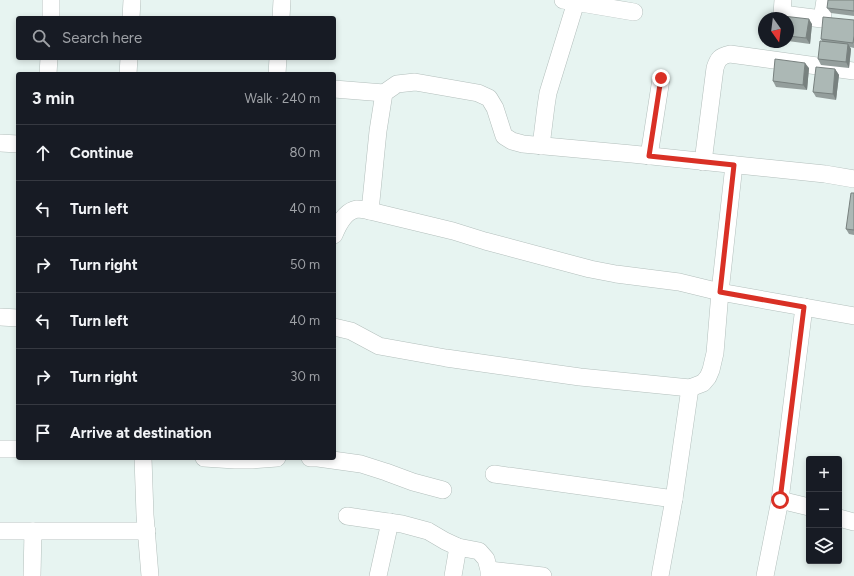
<!DOCTYPE html>
<meta charset="utf-8">
<style>
body{margin:0;font-family:Figtree,sans-serif;background:#242831;color:#f1f3f6}
.controls{position:absolute;right:12px;bottom:12px;display:grid;overflow:hidden;border-radius:4px;box-shadow:0 2px 6px #0003}
.controls button{width:36px;height:36px;display:grid;place-items:center;padding:0;border:0;border-bottom:1px solid #363941;background:#171b24;color:#f1f3f6;font:20px sans-serif}
.compass{position:absolute;left:758px;top:12px;width:36px;height:36px;border-radius:50%;background:#171b24;box-shadow:0 2px 6px #0003;rotate:166deg}
.stop{position:absolute;width:12px;height:12px;margin:-9px;border:3px solid #d93025;border-radius:50%;background:#fff}
.stop.end{background:#d93025;border-color:#fff;box-shadow:0 1px 4px #0008}
.list{margin:0;padding:0;list-style:none}
h2{display:flex;justify-content:space-between;align-items:center;height:52px;margin:0;padding:0 16px;font-size:17px}
h2 small{font-size:13px;font-weight:400;color:#9ea1a6}
.list li{display:grid;grid-template-columns:26px 1fr auto;gap:12px;align-items:center;box-sizing:border-box;height:56px;padding:0 16px;border-top:1px solid #363941}
.list b{display:block;font-size:15px;white-space:nowrap}
.list em{font-size:13px;font-style:normal;color:#9ea1a6}
.icon{flex:none;width:22px;height:22px;fill:none;stroke:currentColor;stroke-width:2;stroke-linecap:round;stroke-linejoin:round}
.map{position:relative;flex:none;width:854px;height:576px;overflow:hidden}
.search{position:absolute;background:#171b24;box-shadow:0 2px 6px #0003;left:16px;top:16px;width:320px;height:44px;display:flex;align-items:center;gap:10px;box-sizing:border-box;padding:0 14px;border-radius:4px;color:#9ea1a6;font-size:15px}
.panel{position:absolute;background:#171b24;box-shadow:0 2px 6px #0003;left:16px;top:72px;width:320px;height:388px;border-radius:4px}
.map>svg:first-child{display:block}
.lines{fill:none;stroke-linecap:round;stroke-linejoin:round}
.minor-casing{stroke:#b3bfbc;stroke-width:18}
.minor{stroke:#fff;stroke-width:17}
.wall{fill:#949e9c}
.shaded-wall{fill:#78817f}
.building{fill:#acb8b5;stroke:#78817f}
.route{stroke:#d93025;stroke-width:5}
</style>
<div class="map">
<svg width="854" height="576" viewBox="0 0 854 576">
<rect width="100%" height="100%" fill="#e7f4f1"/>
<g class="lines">
<g class="minor-casing">
<g id="minor">
<path d="M563,0L634,12"/>
<path d="M783,0L782,14L822,19L825,0"/>
<path d="M51,18V0"/>
<path d="M131,18L132,0"/>
<path d="M281,18L282,0"/>
<path d="M48,74L49,58"/>
<path d="M128,74L129,58"/>
<path d="M277,74L278,58"/>
<path d="M334,89L384,93"/>
<path d="M0,143L18,144"/>
<path d="M541,146L546,106L548,93L576,2"/>
<path d="M649,156L661,79"/>
<path d="M703,162L715,68C718,59 720,56 730,54L854,71"/>
<path d="M370,211L378,131L384,93L397,84L415,82L478,93L489,98L495,108L504,136L512,141L523,144L632,154L825,174L854,179"/>
<path d="M334,235C338,225 345,211 357,209C361,209 366,210 370,211L453,231L485,241L590,269L616,274L679,282L720,292L854,316"/>
<path d="M0,317L18,318"/>
<path d="M334,327L351,331L379,346L446,358L580,377L690,388L703,383L708,377L711,370L715,353L720,292L734,165"/>
<path d="M0,449H18"/>
<path d="M143,458L145,515L150,576"/>
<path d="M204,458L235,460H252L277,458"/>
<path d="M310,458H318L361,464L386,472L413,482L443,490"/>
<path d="M494,474L674,499"/>
<path d="M780,500L809,507"/>
<path d="M347,516L402,524L428,531L445,541L458,547L479,551L486,559L489,570V576"/>
<path d="M839,518L854,522"/>
<path d="M0,531H147"/>
<path d="M489,570L543,576"/>
<path d="M32,576L33,531"/>
<path d="M378,576L390,522"/>
<path d="M453,576L458,547"/>
<path d="M660,576L674,499L690,388"/>
<path d="M765,576L780,500L804,307"/>
</g>
</g>
<use href="#minor" class="minor"/>
</g>
<g class="wall">
<path d="M854,0V16L831,13L827,8Z"/>
<path d="M788,18L812,24L810,44L788,41Z"/>
<path d="M854,20V48L850,47L851,49L849,68L821,65L818,59L822,41L821,39Z"/>
<path d="M809,68L807,90L776,87L773,81Z"/>
<path d="M835,69L839,75L836,100L816,97L813,92Z"/>
<path d="M854,193V235L849,234L846,229Z"/>
</g>
<g class="shaded-wall">
<path d="M809,19L812,24L810,44L806,38Z"/>
<path d="M848,44L851,49L849,68L846,62Z"/>
<path d="M805,63L809,68L807,90L803,85Z"/>
<path d="M835,69L839,75L836,100L833,94Z"/>
</g>
<g class="building">
<path d="M828,0H854V11L827,8Z"/>
<path d="M774,15L809,19L806,38L788,36V18H773Z"/>
<path d="M823,17L854,20V36L853,43L821,39Z"/>
<path d="M820,41L848,44L846,62L818,59Z"/>
<path d="M775,59L805,63L803,85L773,81Z"/>
<path d="M816,67L835,69L833,94L813,92Z"/>
<path d="M851,193H854V230L846,229Z"/>
</g>
<g class="lines">
<path class="route" d="M661,78L649,156L734,165L720,292L804,307L780,500"/>
</g>
</svg>
<div class="controls">
<button>+</button>
<button>−</button>
<button><svg class="icon" aria-label="layers" viewBox="0 0 24 24"><path d="M12 4l9 5-9 5-9-5zM3 14l9 5 9-5"/></svg></button>
</div>
<svg class="compass" viewBox="-18 -18 36 36"><path d="M0-13l5 13h-10z" fill="#e53935"/><path d="M0 13l5-13h-10z" fill="#9ea1a6"/></svg>
<div class="stop" style="left:780px;top:500px"></div>
<div class="stop end" style="left:661px;top:78px"></div>
<div class="search"><svg class="icon" aria-label="search" viewBox="0 0 24 24"><circle cx="10" cy="10" r="6"/><path d="M15 15l6 6"/></svg>Search here</div>
<section class="panel">
<h2>3 min<small>Walk · 240 m</small></h2>
<ul class="list">
<li><svg class="icon" aria-label="ahead" viewBox="0 0 24 24"><path d="M12 20V5M6 11l6-6 6 6"/></svg><div><b>Continue</b></div><em>80 m</em></li>
<li><svg class="icon" aria-label="left" viewBox="0 0 24 24"><path d="M17 20v-9H6M10 6l-5 5 5 5"/></svg><div><b>Turn left</b></div><em>40 m</em></li>
<li><svg class="icon" aria-label="right" viewBox="0 0 24 24"><path d="M7 20v-9h11M14 6l5 5-5 5"/></svg><div><b>Turn right</b></div><em>50 m</em></li>
<li><svg class="icon" aria-label="left" viewBox="0 0 24 24"><path d="M17 20v-9H6M10 6l-5 5 5 5"/></svg><div><b>Turn left</b></div><em>40 m</em></li>
<li><svg class="icon" aria-label="right" viewBox="0 0 24 24"><path d="M7 20v-9h11M14 6l5 5-5 5"/></svg><div><b>Turn right</b></div><em>30 m</em></li>
<li><svg class="icon" aria-label="arrive" viewBox="0 0 24 24"><path d="M6 21V4h12l-3 4 3 4H6"/></svg><div><b>Arrive at destination</b></div></li>
</ul>
</section>
</div>
